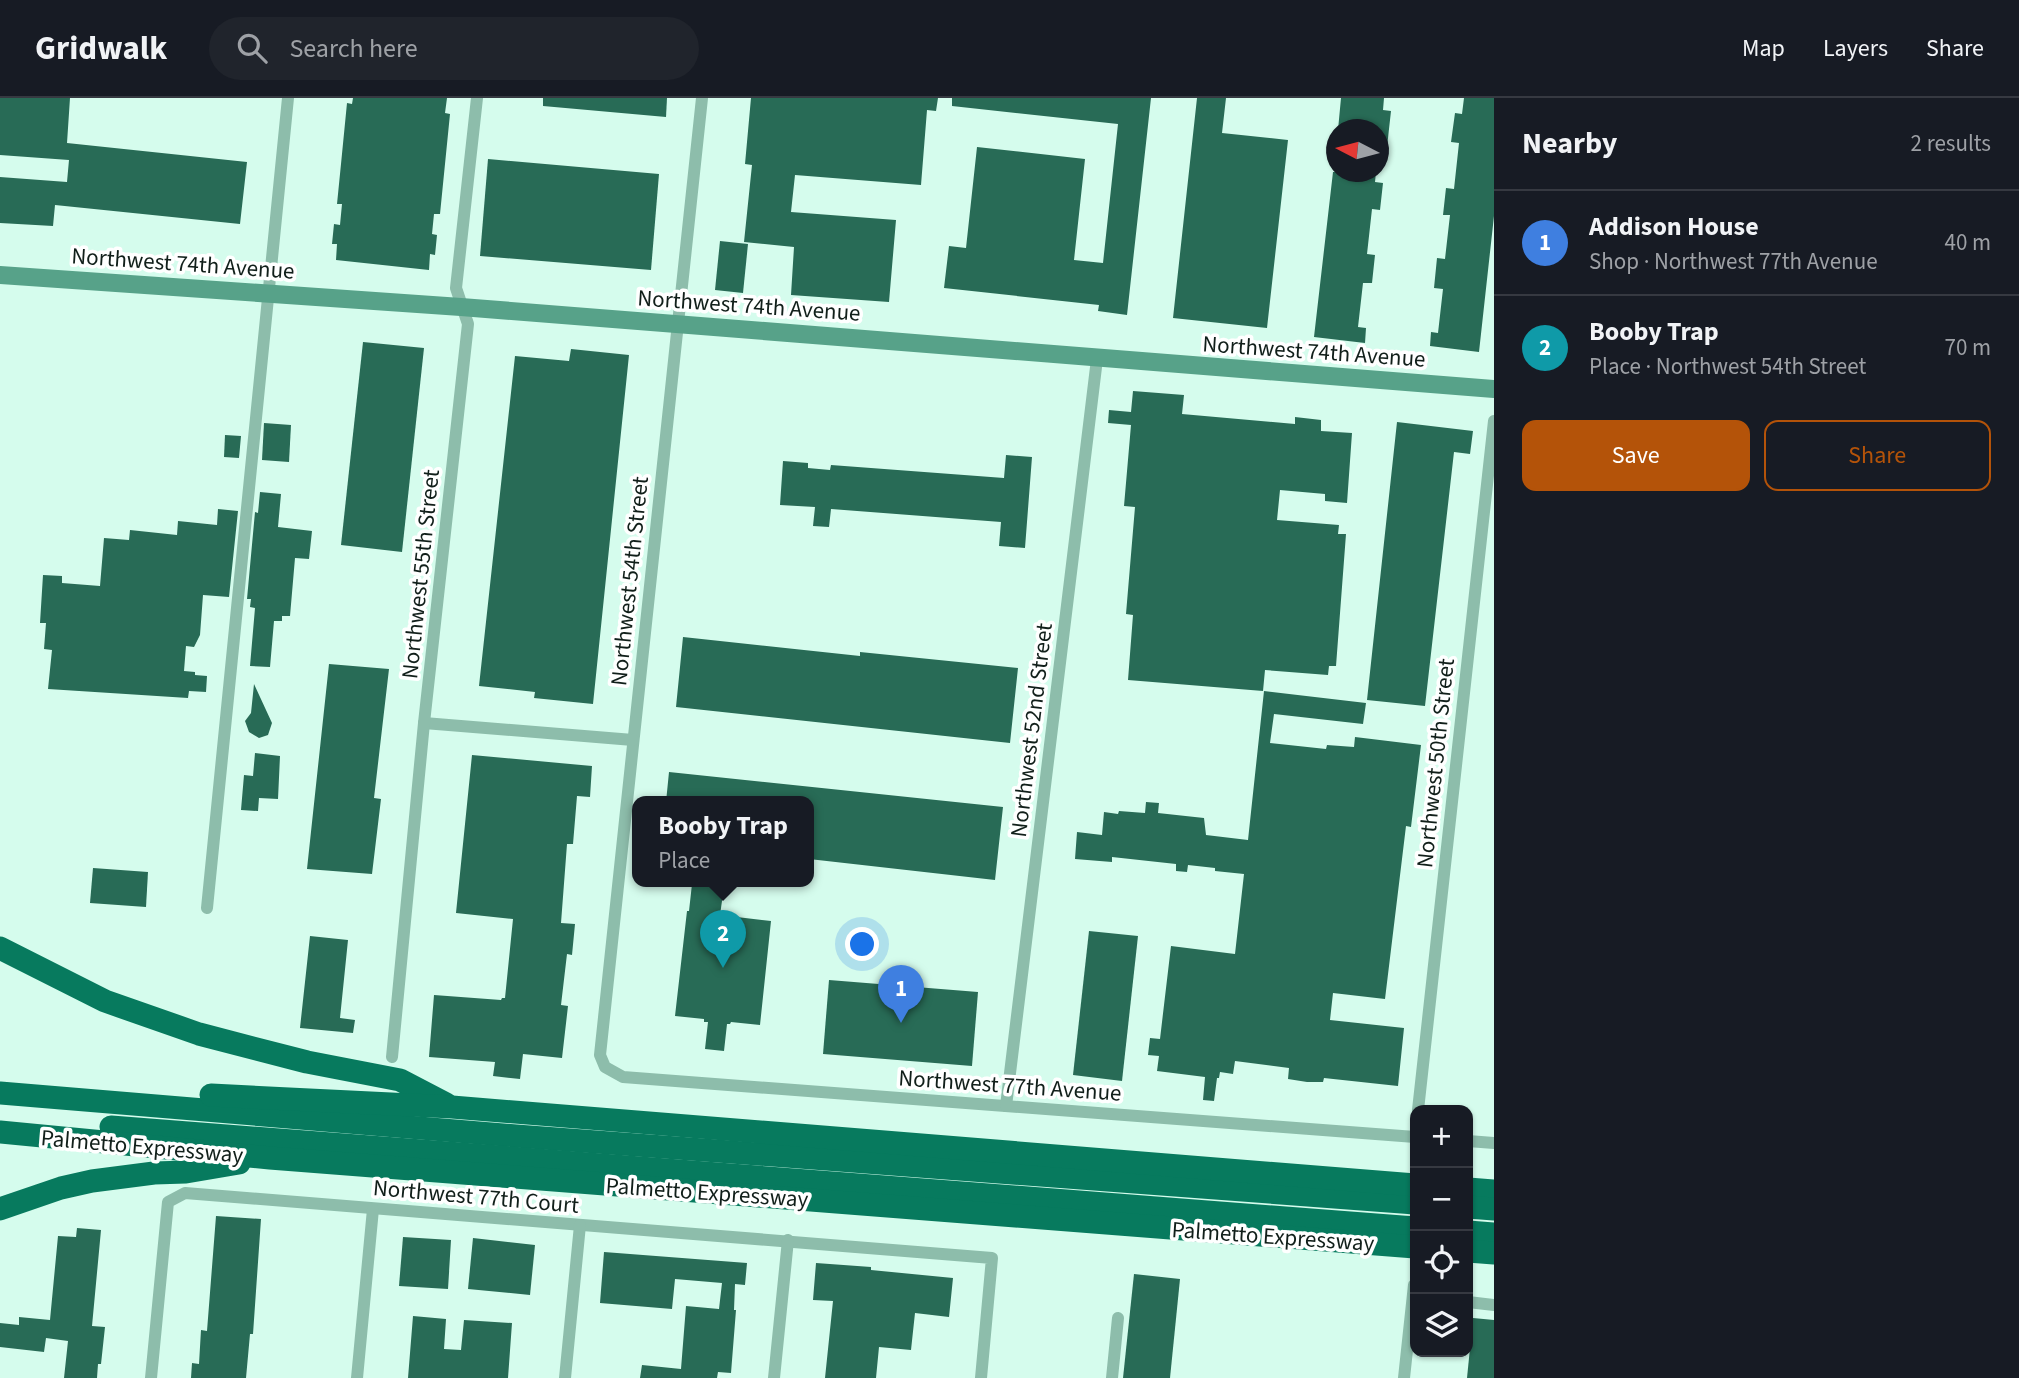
<!DOCTYPE html>
<meta charset="utf-8">
<style>
body{margin:0;font-family:"Source Sans 3",sans-serif;background:#20242c;color:#f1f3f6}
.controls{position:absolute;right:21px;bottom:21px;display:grid;overflow:hidden;border-radius:14px;box-shadow:0 2px 5px #0004}
.controls button{width:63px;height:63px;display:grid;place-items:center;padding:0;border:0;border-bottom:2px solid #363941;background:#171b24;color:#f1f3f6;font:35px sans-serif}
.compass{position:absolute;left:1326px;top:21px;width:63px;height:63px;border-radius:50%;background:#171b24;box-shadow:0 2px 5px #0004;rotate:276deg}
.you{position:absolute;left:863px;top:847px;width:24px;height:24px;margin:-18px;border:5px solid #fff;border-radius:50%;background:#1a73e8;box-shadow:0 0 0 10px #1a73e833}
.badge{display:grid;place-items:center;width:46px;height:46px;border-radius:50%;background:#b45309;color:#fff;font-size:23px;font-weight:700}
.pin{position:absolute;translate:-50% -58px;filter:drop-shadow(0 2px 4px #0008)}
.pin::after{content:'';position:absolute;top:37px;width:24px;height:21px;background:inherit;clip-path:polygon(0 0,100% 0,50% 100%)}
.popup{position:absolute;left:632px;top:698px;width:182px;height:91px;box-sizing:border-box;display:grid;place-content:center;border-radius:14px;background:#171b24;filter:drop-shadow(0 2px 5px #0005);font-size:23px;white-space:nowrap;color:#9ea1a6}
.popup b{font-size:26px;color:#f1f3f6}
.popup::after{content:'';position:absolute;left:50%;top:100%;margin-left:-14px;border:14px solid transparent;border-top-color:#171b24}
.list{margin:0;padding:0;list-style:none}
h2{display:flex;justify-content:space-between;align-items:center;height:91px;margin:0;padding:0 28px;font-size:30px}
h2 small{font-size:23px;font-weight:400;color:#9ea1a6}
.list li{display:grid;grid-template-columns:46px 1fr auto;gap:21px;align-items:center;box-sizing:border-box;height:105px;padding:0 28px;border-top:2px solid #363941}
.list b{display:block;font-size:26px;white-space:nowrap}
.list p{margin:0;font-size:23px;white-space:nowrap;color:#9ea1a6}
.list em{font-size:23px;font-style:normal;color:#9ea1a6}
.actions{display:flex;gap:14px;padding:21px 28px}
.actions a{flex:1;padding:16px 0;border:2px solid #b45309;border-radius:14px;text-align:center;font-size:24px;color:#b45309}
.actions .main{background:#b45309;color:#fff}
.icon{flex:none;width:38px;height:38px;fill:none;stroke:currentColor;stroke-width:2;stroke-linecap:round;stroke-linejoin:round}
.map{position:relative;flex:none;width:1494px;height:1280px;overflow:hidden}
header{display:flex;align-items:center;gap:42px;box-sizing:border-box;height:98px;padding:0 35px;background:#171b24;border-bottom:2px solid #363941}
header strong{font-size:33px}
nav{display:flex;gap:38px;margin-inline-start:auto;font-size:24px}
.search{width:490px;height:63px;background:#20242c;display:flex;align-items:center;gap:18px;box-sizing:border-box;padding:0 24px;border-radius:38px;color:#9ea1a6;font-size:26px}
main{display:flex}
aside{flex:1;background:#171b24}
.map>svg:first-child{display:block}
.building{fill:#286b56}
.lines{fill:none;stroke-linecap:round;stroke-linejoin:round}
.street{stroke:#8dbdab;stroke-width:12}
.secondary{stroke:#57a289;stroke-width:18}
.highway{stroke:#077a5e;stroke-width:23}
.labels{text-anchor:middle;stroke-width:7;stroke-linejoin:round;paint-order:stroke}
.street-label{font-size:23px;fill:#111f1a;stroke:#fff}
</style>
<header>
<strong>Gridwalk</strong>
<div class="search"><svg class="icon" aria-label="search" viewBox="0 0 24 24"><circle cx="10" cy="10" r="6"/><path d="M15 15l6 6"/></svg>Search here</div>
<nav><a>Map</a><a>Layers</a><a>Share</a></nav>
</header>
<main>
<div class="map">
<svg width="1494" height="1280" viewBox="0 0 1494 1280">
<rect width="100%" height="100%" fill="#d5fced"/>
<g class="building">
<path d="M0,0H70L67,45L247,64L240,126L55,107L53,128L0,125V79L67,84L69,62L0,57Z"/>
<path d="M353,0H447L445,15L450,16L440,116H434L432,136L437,137L435,157L430,156L429,172L336,162L337,146H332L334,126L340,127L342,106H337L341,66L347,5L352,6Z"/>
<path d="M543,0H667L666,19L543,8Z"/>
<path d="M751,0H938L936,13L927,12L921,87L795,77L791,114L896,122L889,204L791,197L794,149L744,144L752,67L745,66Z"/>
<path d="M952,0H1151L1127,217L1098,213L1099,207L944,190L949,148L966,150L977,49L1085,61L1074,162L1103,165L1118,26L952,8Z"/>
<path d="M1197,0H1226L1222,35L1288,42L1267,230L1173,220Z"/>
<path d="M1341,0H1384L1383,12L1391,13L1386,58L1378,57V32H1338Z"/>
<path d="M1464,0H1494V118L1479,254L1430,248L1431,234L1438,235L1443,191L1434,190L1437,160L1445,161L1450,117H1443L1446,90L1454,91L1459,45L1451,44L1455,15L1462,16Z"/>
<path d="M488,61L659,76L651,172L480,158Z"/>
<path d="M1333,74H1376L1375,84L1383,85L1380,112L1372,111L1367,156L1375,157L1372,185H1363L1358,229L1366,230L1365,245L1314,239Z"/>
<path d="M720,143L748,146L743,195L715,192Z"/>
<path d="M363,244L424,250L402,454L341,447Z"/>
<path d="M571,251L629,257L593,606L534,600L535,594L479,588L515,258L569,263Z"/>
<path d="M1133,293L1184,297L1182,316L1295,326V319L1321,322V333L1352,335L1347,405L1325,403V396L1280,392L1277,422L1339,427L1338,436H1346L1336,568H1329L1328,577L1265,572L1263,593L1128,582L1133,517L1126,516L1135,409L1124,408L1131,327L1108,325L1109,312L1131,314Z"/>
<path d="M1397,324L1473,333L1470,356L1454,354L1425,608L1367,602Z"/>
<path d="M264,325L291,327L289,364L262,362Z"/>
<path d="M225,337L241,338L239,360L224,359Z"/>
<path d="M1006,357L1032,359L1025,450L999,448L1001,424L831,411L829,429L813,428L815,409L780,407L783,363L808,365V370L830,372L831,367L1004,380Z"/>
<path d="M260,394L281,396L278,429L312,433L309,461L295,460L290,518H282V523H274L270,569L250,568L255,510L250,509L251,501H247L255,414L258,415Z"/>
<path d="M218,411L238,413L229,499L203,497L200,537L194,549L186,548L184,573L195,574V577L207,578L206,594L189,593L188,600L48,591L52,552L44,551L46,525H40L43,477L62,478V485L100,488L104,440L129,442L130,432L177,437L178,423L217,427Z"/>
<path d="M683,539L860,558V554L1018,570L1010,645L676,609Z"/>
<path d="M329,566L389,571L374,700L381,701L372,776L307,771Z"/>
<path d="M254,586L272,625L268,637L259,640L249,634L245,623L251,615Z"/>
<path d="M1264,593L1366,605L1363,626L1274,616L1270,645L1326,651L1327,647L1354,649L1355,639L1421,647L1411,729L1406,728L1385,901L1333,895L1330,922L1404,930L1398,988L1324,980L1323,984H1307L1288,981L1289,970L1235,963L1233,976L1220,974L1219,980H1217L1214,1003L1203,1002L1205,979L1157,973L1159,958L1148,957L1150,940L1160,941L1171,848L1235,856L1244,776L1215,773V770L1188,767L1187,774L1176,773V766L1112,759V764L1075,761L1077,734L1102,737L1104,714L1118,716L1119,713L1145,715L1146,704L1159,705L1158,715L1204,720L1206,737L1248,742Z"/>
<path d="M255,655L280,658L278,701L259,700L258,713L241,712L244,677L253,678Z"/>
<path d="M472,657L592,668L590,699L577,698L573,746H567L561,825L575,826L572,857L567,856L561,907L568,908L562,960L523,956L520,981L493,978L495,964L429,959L434,897L501,902L502,900H505L513,821L456,815Z"/>
<path d="M669,674L1003,709L995,782L809,761V704H666Z"/>
<path d="M93,770L148,774L146,809L90,805Z"/>
<path d="M692,786L724,789L720,817L771,823L760,927L731,924L730,926H727L724,953L705,951L708,924H704V921L675,918L687,813H689Z"/>
<path d="M1089,833L1138,838L1122,983L1073,977Z"/>
<path d="M310,838L348,842L340,920L355,922L353,935L300,930Z"/>
<path d="M829,882L978,894L972,968L823,956Z"/>
<path d="M216,1118L261,1121L253,1236H250L246,1280H191L192,1265L199,1266L201,1232L207,1233Z"/>
<path d="M77,1130L101,1132L92,1228L105,1229L101,1266H98L97,1280H64L68,1243L46,1240L44,1254L0,1249V1225L19,1227V1219L50,1222L58,1138L76,1139Z"/>
<path d="M403,1139L451,1142L448,1191L399,1188Z"/>
<path d="M473,1140L535,1147L530,1197L468,1191Z"/>
<path d="M604,1154L747,1165L745,1187L735,1186L734,1212H736L731,1275L718,1274L717,1280H640L642,1267L681,1271L686,1208L719,1211L722,1185L675,1181L672,1211L600,1205Z"/>
<path d="M816,1165L871,1169V1172L953,1180L949,1219L915,1215L911,1252L879,1249L876,1280H825L833,1203L813,1202Z"/>
<path d="M1134,1176L1180,1181L1170,1280H1123Z"/>
<path d="M413,1218L446,1221L444,1251L461,1252L464,1222L512,1225L508,1280H408Z"/>
<path d="M1473,1220L1494,1222V1280H1467Z"/>
</g>
<g class="lines">
<g class="street">
<path d="M702,0L600,957L605,969L623,979L1415,1039"/>
<path d="M424,625L633,642"/>
<path d="M207,810L288,0"/>
<path d="M392,959L424,625L468,226L456,190L477,0"/>
<path d="M1006,1008L1097,261"/>
<path d="M1418,1012L1494,323"/>
<path d="M1468,1043L1494,1045"/>
<path d="M1468,1204L1494,1207"/>
<path d="M151,1280L168,1104L185,1095L992,1160L981,1280"/>
<path d="M357,1280L373,1111"/>
<path d="M565,1280L580,1127"/>
<path d="M774,1280L788,1142"/>
<path d="M1112,1280L1118,1220"/>
<path d="M1404,1280L1414,1187"/>
</g>
<path class="secondary" d="M0,177L461,209L1494,291"/>
<g class="highway">
<path d="M0,850L105,903L199,936L307,964L400,982L446,1006"/>
<path d="M0,995L516,1038L1415,1105"/>
<path d="M211,997L452,1009L1415,1087"/>
<path d="M111,1029L1415,1130"/>
<path d="M0,1034L270,1060L1415,1149"/>
<path d="M1468,1091L1494,1093"/>
<path d="M1468,1109L1494,1111"/>
<path d="M0,1111L61,1090L92,1083L154,1075L186,1074L239,1065"/>
<path d="M1468,1134L1494,1136"/>
<path d="M1468,1153L1494,1155"/>
</g>
</g>
<g class="labels">
<g class="street-label">
<text transform="translate(183 165) rotate(4)" y="8">Northwest 74th Avenue</text>
<text transform="translate(749 207) rotate(4)" y="8">Northwest 74th Avenue</text>
<text transform="translate(1314 253) rotate(4)" y="8">Northwest 74th Avenue</text>
<text transform="translate(420 476) rotate(-84)" y="8">Northwest 55th Street</text>
<text transform="translate(629 483) rotate(-84)" y="8">Northwest 54th Street</text>
<text transform="translate(1031 632) rotate(-83)" y="8">Northwest 52nd Street</text>
<text transform="translate(1435 665) rotate(-84)" y="8">Northwest 50th Street</text>
<text transform="translate(1010 987) rotate(4)" y="8">Northwest 77th Avenue</text>
<text transform="translate(142 1048) rotate(5)" y="8">Palmetto Expressway</text>
<text transform="translate(707 1094) rotate(4)" y="8">Palmetto Expressway</text>
<text transform="translate(476 1098) rotate(5)" y="8">Northwest 77th Court</text>
<text transform="translate(1273 1138) rotate(4)" y="8">Palmetto Expressway</text>
</g>
</g>
</svg>
<div class="controls">
<button>+</button>
<button>−</button>
<button><svg class="icon" aria-label="locate" viewBox="0 0 24 24"><circle cx="12" cy="12" r="6"/><path d="M12 2v4M12 18v4M2 12h4M18 12h4"/></svg></button>
<button><svg class="icon" aria-label="layers" viewBox="0 0 24 24"><path d="M12 4l9 5-9 5-9-5zM3 14l9 5 9-5"/></svg></button>
</div>
<svg class="compass" viewBox="-18 -18 36 36"><path d="M0-13l5 13h-10z" fill="#e53935"/><path d="M0 13l5-13h-10z" fill="#9ea1a6"/></svg>
<div class="you"></div>
<div class="pin badge" style="left:901px;top:925px;background:#3f7fe0">1</div>
<div class="pin badge" style="left:723px;top:870px;background:#0f9aa8">2</div>
<div class="popup"><b>Booby Trap</b>Place</div>
</div>
<aside>
<h2>Nearby<small>2 results</small></h2>
<ul class="list">
<li><span class="badge" style="background:#3f7fe0">1</span><div><b>Addison House</b><p>Shop · Northwest 77th Avenue</p></div><em>40 m</em></li>
<li><span class="badge" style="background:#0f9aa8">2</span><div><b>Booby Trap</b><p>Place · Northwest 54th Street</p></div><em>70 m</em></li>
</ul>
<div class="actions"><a class="main">Save</a><a>Share</a></div>
</aside>
</main>
